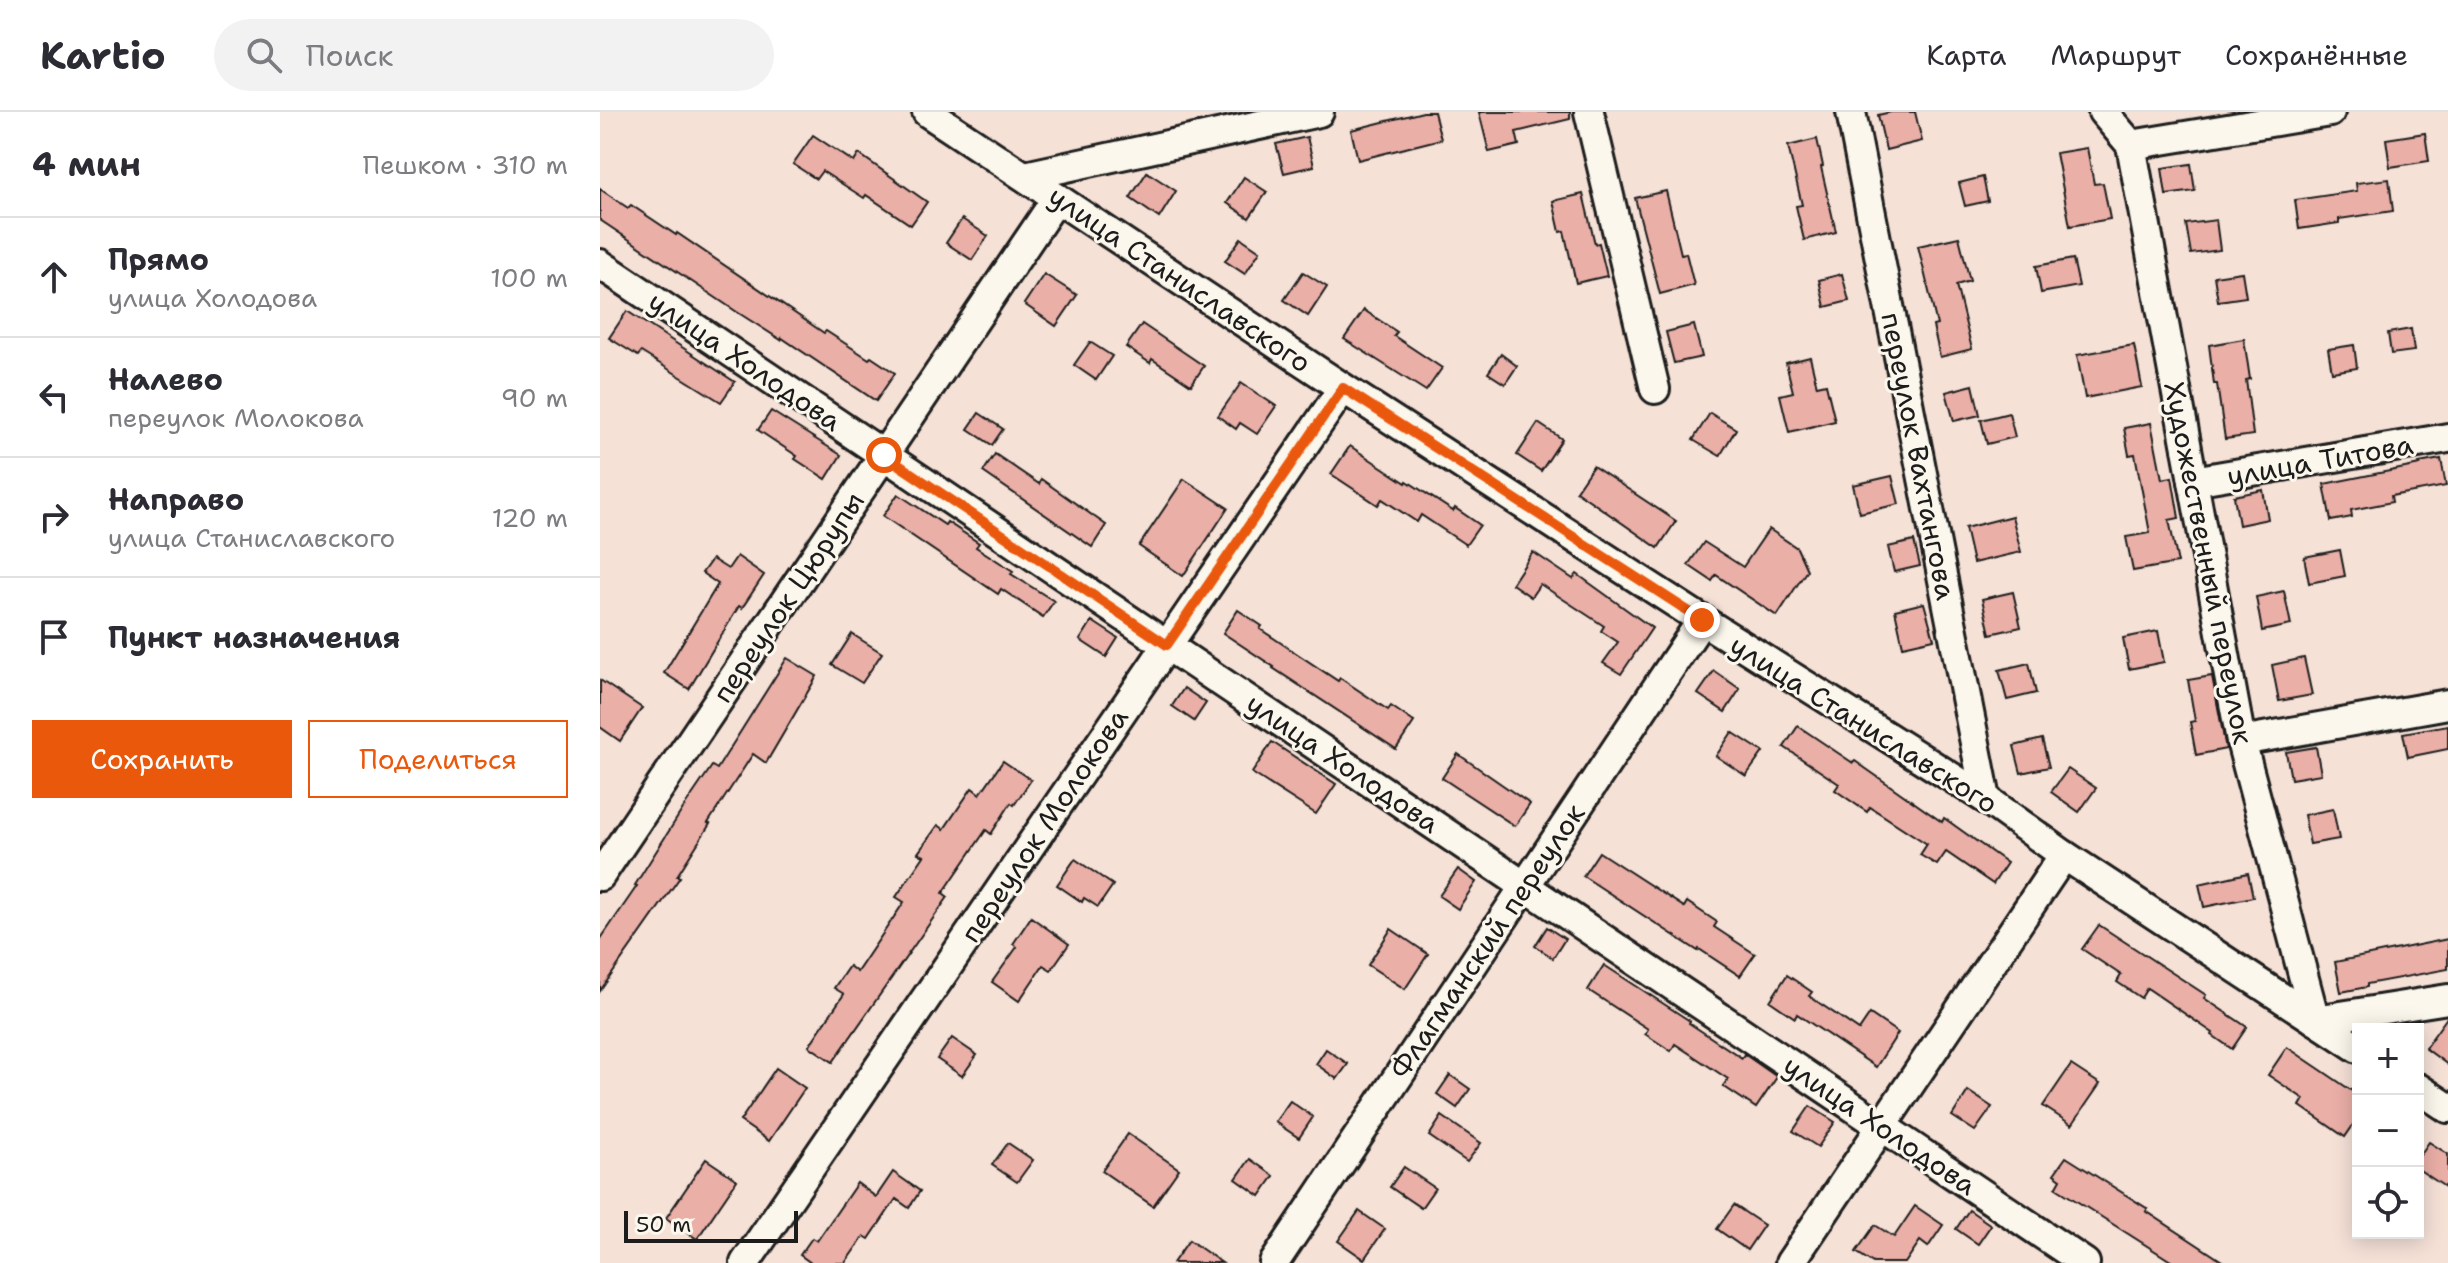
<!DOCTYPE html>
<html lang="ru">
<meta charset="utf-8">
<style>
body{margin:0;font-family:"Shantell Sans",sans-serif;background:#f2f2f3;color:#2b2b33}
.controls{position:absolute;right:24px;bottom:24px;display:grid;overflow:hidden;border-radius:0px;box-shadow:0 4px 20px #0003}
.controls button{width:72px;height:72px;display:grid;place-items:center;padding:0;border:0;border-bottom:2px solid #e1e1e2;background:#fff;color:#2b2b33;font:40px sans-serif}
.scale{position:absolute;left:24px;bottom:20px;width:174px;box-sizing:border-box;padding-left:8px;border:4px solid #1c1c1c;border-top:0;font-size:22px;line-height:28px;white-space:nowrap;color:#1c1c1c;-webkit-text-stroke:6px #fbf7ec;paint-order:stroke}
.stop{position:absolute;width:24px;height:24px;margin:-18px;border:6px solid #ea580c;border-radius:50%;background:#fff}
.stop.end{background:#ea580c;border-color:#fff;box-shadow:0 2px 8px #0008}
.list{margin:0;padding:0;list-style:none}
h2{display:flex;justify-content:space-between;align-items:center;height:104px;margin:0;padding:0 32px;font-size:34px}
h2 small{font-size:26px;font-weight:400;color:#7c7c81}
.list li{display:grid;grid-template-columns:52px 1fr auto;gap:24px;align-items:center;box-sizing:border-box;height:120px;padding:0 32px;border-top:2px solid #e1e1e2}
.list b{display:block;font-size:30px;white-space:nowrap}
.list p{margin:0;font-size:26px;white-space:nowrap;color:#7c7c81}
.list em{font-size:26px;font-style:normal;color:#7c7c81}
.actions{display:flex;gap:16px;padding:24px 32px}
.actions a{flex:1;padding:18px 0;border:2px solid #ea580c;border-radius:0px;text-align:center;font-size:28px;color:#ea580c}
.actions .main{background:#ea580c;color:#fff}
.icon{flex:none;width:44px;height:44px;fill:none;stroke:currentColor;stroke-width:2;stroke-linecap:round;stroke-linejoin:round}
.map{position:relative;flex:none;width:1848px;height:1151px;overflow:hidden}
header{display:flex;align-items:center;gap:48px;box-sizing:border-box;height:112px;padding:0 40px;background:#fff;border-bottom:2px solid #e1e1e2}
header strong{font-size:38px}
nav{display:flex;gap:44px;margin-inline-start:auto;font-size:28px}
.search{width:560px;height:72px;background:#f2f2f3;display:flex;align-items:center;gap:20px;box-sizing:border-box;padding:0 28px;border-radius:44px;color:#7c7c81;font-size:30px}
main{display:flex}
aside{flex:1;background:#fff}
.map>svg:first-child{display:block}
.building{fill:#eaafa7;stroke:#1c1c1c;stroke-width:2}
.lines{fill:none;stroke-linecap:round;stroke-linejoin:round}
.minor-casing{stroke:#1c1c1c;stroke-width:34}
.minor{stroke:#fbf7ec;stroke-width:28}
.route{stroke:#ea580c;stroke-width:10}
.labels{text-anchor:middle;stroke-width:6;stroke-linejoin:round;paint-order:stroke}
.street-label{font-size:28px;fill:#1c1c1c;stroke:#fbf7ec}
</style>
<header>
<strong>Kartio</strong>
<div class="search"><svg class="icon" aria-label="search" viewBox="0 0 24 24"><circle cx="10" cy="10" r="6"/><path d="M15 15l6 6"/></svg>Поиск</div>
<nav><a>Карта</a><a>Маршрут</a><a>Сохранённые</a></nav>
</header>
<main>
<aside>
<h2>4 мин<small>Пешком · 310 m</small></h2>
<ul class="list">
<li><svg class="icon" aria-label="ahead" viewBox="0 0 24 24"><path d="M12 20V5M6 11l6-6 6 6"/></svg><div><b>Прямо</b><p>улица Холодова</p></div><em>100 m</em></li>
<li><svg class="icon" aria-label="left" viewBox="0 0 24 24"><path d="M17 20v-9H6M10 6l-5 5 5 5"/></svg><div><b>Налево</b><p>переулок Молокова</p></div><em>90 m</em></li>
<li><svg class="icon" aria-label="right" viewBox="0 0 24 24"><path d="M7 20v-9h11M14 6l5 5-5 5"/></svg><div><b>Направо</b><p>улица Станиславского</p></div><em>120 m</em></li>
<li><svg class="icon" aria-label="arrive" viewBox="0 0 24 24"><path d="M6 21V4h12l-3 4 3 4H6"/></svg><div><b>Пункт назначения</b></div></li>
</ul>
<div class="actions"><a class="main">Сохранить</a><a>Поделиться</a></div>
</aside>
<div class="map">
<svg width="1848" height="1151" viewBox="0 0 1848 1151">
<rect width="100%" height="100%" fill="#f6e1d7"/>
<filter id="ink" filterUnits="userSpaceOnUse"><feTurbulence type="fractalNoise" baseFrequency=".0125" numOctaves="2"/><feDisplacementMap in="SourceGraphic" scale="16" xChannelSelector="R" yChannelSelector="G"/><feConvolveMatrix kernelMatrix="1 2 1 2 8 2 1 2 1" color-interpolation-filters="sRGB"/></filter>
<g filter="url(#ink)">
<g class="building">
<path d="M823,0H834L841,27L758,48L751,18Z"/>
<path d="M879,0H970V7L916,20L919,33L889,40Z"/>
<path d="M1291,0H1315L1322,29L1286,38L1278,3Z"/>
<path d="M1825,21L1829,49L1790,55L1786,27Z"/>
<path d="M213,23L254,50L259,42L327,90L311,113L266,83L264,86L222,59L216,67L193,52Z"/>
<path d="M707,25L714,54L684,61L676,32Z"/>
<path d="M1217,27L1223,54L1221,55L1236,120L1204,128L1196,94L1202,93L1188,34Z"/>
<path d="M1487,36L1494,72L1503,71L1510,107L1470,114L1456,41Z"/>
<path d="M1591,52L1595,79L1566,83L1562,56Z"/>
<path d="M547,60L576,79L559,106L530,86Z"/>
<path d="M644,65L667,80L649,106L627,91Z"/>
<path d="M1383,65L1388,89L1365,94L1359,71Z"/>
<path d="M1789,67L1793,99L1739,107V111L1699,117L1695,88L1757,79L1756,71Z"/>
<path d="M0,77L28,96L31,93L76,123L77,121L224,221L226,219L269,247L271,245L295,261L276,289L182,226L181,228L137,200L0,108Z"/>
<path d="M1066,79L1081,142L1086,141L1094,173L1060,182L1035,86Z"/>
<path d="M983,82L995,132L999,131L1007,164L976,171L964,119L960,120L953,89Z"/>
<path d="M362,107L388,124L372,148L346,131Z"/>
<path d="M1616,108L1620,138L1591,142L1586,112Z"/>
<path d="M1359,125L1370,169L1356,173L1372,237L1340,245L1333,214L1337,213L1318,134Z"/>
<path d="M641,126L660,139L645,162L625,149Z"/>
<path d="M1473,147L1479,174L1441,181L1436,154Z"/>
<path d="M703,160L727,175L708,204L684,188Z"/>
<path d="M1642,160L1646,185L1618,189L1614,164Z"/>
<path d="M444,162L477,183L456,214L424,192Z"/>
<path d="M1242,162L1249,189L1225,195L1219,168Z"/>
<path d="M764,198L797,220L794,224L842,256L826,279L744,227Z"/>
<path d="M27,199L135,270L121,290L41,240L38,244L9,226Z"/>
<path d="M542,212L604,254L591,273L552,247L550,251L526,235Z"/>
<path d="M1094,213L1102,245L1074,251L1066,220Z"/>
<path d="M1811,217L1814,239L1791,242L1788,221Z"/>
<path d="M1644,227L1650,267L1646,268L1653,323L1625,327L1617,272H1614L1609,233Z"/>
<path d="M490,230L512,244L496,268L474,253Z"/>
<path d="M1534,233L1542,275L1485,286L1477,243Z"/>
<path d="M1754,233L1757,256L1732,260L1728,237Z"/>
<path d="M901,242L917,254L905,272L888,261Z"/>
<path d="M1210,245L1217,274L1226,272L1235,309L1189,320L1180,283L1193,280L1186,251Z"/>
<path d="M641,271L676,294L657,322L640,311L636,317L618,304Z"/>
<path d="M1373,273L1380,303L1354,309L1346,280Z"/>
<path d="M171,299L241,343L226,367L195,347L197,344L158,318Z"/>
<path d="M379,301L403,317L392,333L368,317Z"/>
<path d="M1110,301L1136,317L1120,344L1093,328Z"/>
<path d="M1409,301L1415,325L1387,332L1381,308Z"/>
<path d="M938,311L962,327L941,359L917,343Z"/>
<path d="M1551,311L1562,367L1572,365L1579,406L1569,408L1578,451L1533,459L1526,425L1550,421L1535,342L1529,343L1524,316Z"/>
<path d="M750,334L806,371L807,369L853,399L855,396L880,413L866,433L821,403L817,410L782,387L778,393L731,362Z"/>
<path d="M395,342L439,372L441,367L506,413L492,435L383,360Z"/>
<path d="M1841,347L1846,374L1791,384L1792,390L1751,398L1752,405L1731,409L1724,372L1820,353L1819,351Z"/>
<path d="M993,354L1076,409L1058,436L976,379Z"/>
<path d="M1292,364L1299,392L1260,401L1253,373Z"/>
<path d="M584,367L628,396L583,464L539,434Z"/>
<path d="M1663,378L1668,407L1639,413L1634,384Z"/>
<path d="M298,382L345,413L347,410L379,431L376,435L413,459L411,462L454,489L443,505L401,477L398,482L283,404Z"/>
<path d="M1412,404L1421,440L1373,451L1365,416Z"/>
<path d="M1169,417L1197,436L1207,458L1177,504L1116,463L1112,469L1088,453L1104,430L1143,455Z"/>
<path d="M1314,429L1320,454L1294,460L1288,435Z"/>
<path d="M1740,438L1745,464L1709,471L1704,445Z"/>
<path d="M933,440L973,467L977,462L1052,516L1021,562L1003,551L1018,530L1001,519L1004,514L940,472L931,485L912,472Z"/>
<path d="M137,444L164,463L142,496L139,494L89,577L64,561L118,472L102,461L112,447L128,457Z"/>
<path d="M1684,479L1691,513L1662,519L1656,485Z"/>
<path d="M1413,480L1421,515L1390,522L1382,487Z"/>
<path d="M1324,491L1334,527L1303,534L1295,498Z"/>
<path d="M638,498L662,514L660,517L738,569L740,566L788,598L791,594L814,610L796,637L673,556L674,555L623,521Z"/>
<path d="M492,509L518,526L506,545L480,528Z"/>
<path d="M1558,519L1564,550L1529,557L1523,526Z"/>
<path d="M252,522L282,541L262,571L232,553Z"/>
<path d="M187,546L217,564L166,651L153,642L108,711L110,712L77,764L80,765L0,879V828L37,774L35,773L84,695L112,654L117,657Z"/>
<path d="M1704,546L1712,583L1679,589L1672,553Z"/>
<path d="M1429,551L1436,581L1407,588L1399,558Z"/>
<path d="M1114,559L1140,577L1125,600L1098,582Z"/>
<path d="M1612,564L1626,637L1596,643L1590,610L1595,609L1588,568Z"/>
<path d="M0,568L42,596L20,629L0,615Z"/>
<path d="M584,576L606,591L594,609L572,594Z"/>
<path d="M1848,613V637L1808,645L1803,621Z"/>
<path d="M1198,614L1253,651L1255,649L1342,710L1344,706L1407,751L1393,772L1346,740L1337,753L1320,743L1327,732L1270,695L1267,700L1235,678L1239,672L1184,635Z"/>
<path d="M1132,620L1163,640L1146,664L1116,644Z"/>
<path d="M1442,627L1449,655L1421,661L1414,634Z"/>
<path d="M672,630L736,672L716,702L652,661Z"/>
<path d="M1716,635L1721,662L1691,667L1686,640Z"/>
<path d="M858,642L930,692L915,714L842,666Z"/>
<path d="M403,649L431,668L414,693L411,691L391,722L386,718L343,781L348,785L233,950L209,934L244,882L234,876L249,854L257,860L304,790L296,785L324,744L318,741L338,713L344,717L372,676L380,682Z"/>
<path d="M1468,657L1496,676L1479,700L1451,680Z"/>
<path d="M1733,697L1739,727L1710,732L1704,703Z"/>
<path d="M999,740L1084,795L1087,790L1117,810L1114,815L1155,842L1140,864L1099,837L1098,839L983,764Z"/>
<path d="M475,747L513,773L498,795L484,786L482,790L457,773Z"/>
<path d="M858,757L876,770L858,797L839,784Z"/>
<path d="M1648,761L1653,785L1604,795L1599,772Z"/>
<path d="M431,805L469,832L451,858L443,853L419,889L392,870L417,835L413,832Z"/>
<path d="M1499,813L1606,883L1604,886L1647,915L1632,937L1612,923L1613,921L1547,876L1541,886L1517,870L1521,863L1482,837Z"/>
<path d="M947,815L965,827L953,846L935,834Z"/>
<path d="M791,817L828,842L805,877L768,853Z"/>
<path d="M1848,827V857L1767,872V875L1741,880L1735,850Z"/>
<path d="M1004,853L1090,909L1089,911L1142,946L1144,942L1177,965L1156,996L1123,974L1128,967L1075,932L1071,939L1045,922L1048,917L988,878Z"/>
<path d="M1187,863L1212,880L1209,884L1259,918L1270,902L1298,921L1276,955L1197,902L1195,906L1170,889Z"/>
<path d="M1848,904V953L1825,936Z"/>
<path d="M352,926L377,943L362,964L337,947Z"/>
<path d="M1687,935L1758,983V1006L1745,1025L1700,994L1704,987L1668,963Z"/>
<path d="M726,937L748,952L737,967L716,952Z"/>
<path d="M1471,953L1500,972L1472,1013L1443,994Z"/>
<path d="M176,956L205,976L169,1029L140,1009Z"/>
<path d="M850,963L870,977L857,996L837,982Z"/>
<path d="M1368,979L1392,995L1375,1019L1352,1004Z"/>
<path d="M690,989L713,1005L699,1026L675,1010Z"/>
<path d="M1210,994L1235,1010L1218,1035L1193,1019Z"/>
<path d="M842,1004L881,1031L867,1050L829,1024Z"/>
<path d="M528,1022L579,1057L553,1094L502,1059Z"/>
<path d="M1829,1030L1848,1042V1077L1818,1057V1046Z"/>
<path d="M408,1031L433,1048L417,1070L392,1053Z"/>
<path d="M1466,1045L1548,1097L1546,1099L1625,1151H1574L1456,1076L1461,1067L1454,1062Z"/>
<path d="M106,1047L137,1068L97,1127L66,1106Z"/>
<path d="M650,1047L674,1064L660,1084L636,1067Z"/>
<path d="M804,1055L835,1076L821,1096L790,1075Z"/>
<path d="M293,1060L320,1079L309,1096L296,1087L269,1127L264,1124L245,1151H211L200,1143L212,1126L217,1129L257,1071L276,1085Z"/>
<path d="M1134,1093L1164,1113L1147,1138L1117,1117Z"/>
<path d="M1315,1094L1343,1113L1328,1135L1320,1129L1305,1151H1273L1256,1140L1275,1113L1294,1125Z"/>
<path d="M1369,1098L1391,1113L1378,1132L1356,1117Z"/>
<path d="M759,1099L785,1117L764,1147L738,1129Z"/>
<path d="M589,1128L622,1151H573Z"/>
</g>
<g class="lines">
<g class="minor-casing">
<g id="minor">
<path d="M327,0L743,276L1102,508L1386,687L1464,743L1758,936"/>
<path d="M989,0L1055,277"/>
<path d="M1251,0L1386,687"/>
<path d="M1503,0L1531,33L1641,629L1715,908L1848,887"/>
<path d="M1531,33L1730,0"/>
<path d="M425,64L719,0"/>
<path d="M0,152L1485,1151"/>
<path d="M1593,369L1848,326"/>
<path d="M1641,629L1848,592"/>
<path d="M0,764L457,86"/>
<path d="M1818,976L1848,996"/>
<path d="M145,1151L743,276"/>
<path d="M674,1151L1102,508"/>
<path d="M1190,1151L1464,743"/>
</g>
</g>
<use href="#minor" class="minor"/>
</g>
</g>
<g class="lines" filter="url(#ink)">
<path class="route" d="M284,343L567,533L743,276L1102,508"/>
</g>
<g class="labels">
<g class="street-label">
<text transform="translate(580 167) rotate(34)" y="10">улица Станиславского</text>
<text transform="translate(145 249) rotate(34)" y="10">улица Холодова</text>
<text transform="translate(1319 344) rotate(79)" y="10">переулок Вахтангова</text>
<text transform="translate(1720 348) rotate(-10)" y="10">улица Титова</text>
<text transform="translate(1609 451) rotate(79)" y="10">Художественный переулок</text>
<text transform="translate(188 485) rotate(-56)" y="10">переулок Цюрупы</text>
<text transform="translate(1264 612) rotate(32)" y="10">улица Станиславского</text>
<text transform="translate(743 651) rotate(34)" y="10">улица Холодова</text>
<text transform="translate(444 713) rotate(-56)" y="10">переулок Молокова</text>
<text transform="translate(887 829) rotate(-56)" y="10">Флагманский переулок</text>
<text transform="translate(1280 1013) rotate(34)" y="10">улица Холодова</text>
</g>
</g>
</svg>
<div class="controls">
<button>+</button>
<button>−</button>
<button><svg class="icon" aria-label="locate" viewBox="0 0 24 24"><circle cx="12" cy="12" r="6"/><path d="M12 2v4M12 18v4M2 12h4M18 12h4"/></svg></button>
</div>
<div class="scale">50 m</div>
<div class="stop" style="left:284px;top:343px"></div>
<div class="stop end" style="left:1102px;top:508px"></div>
</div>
</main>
